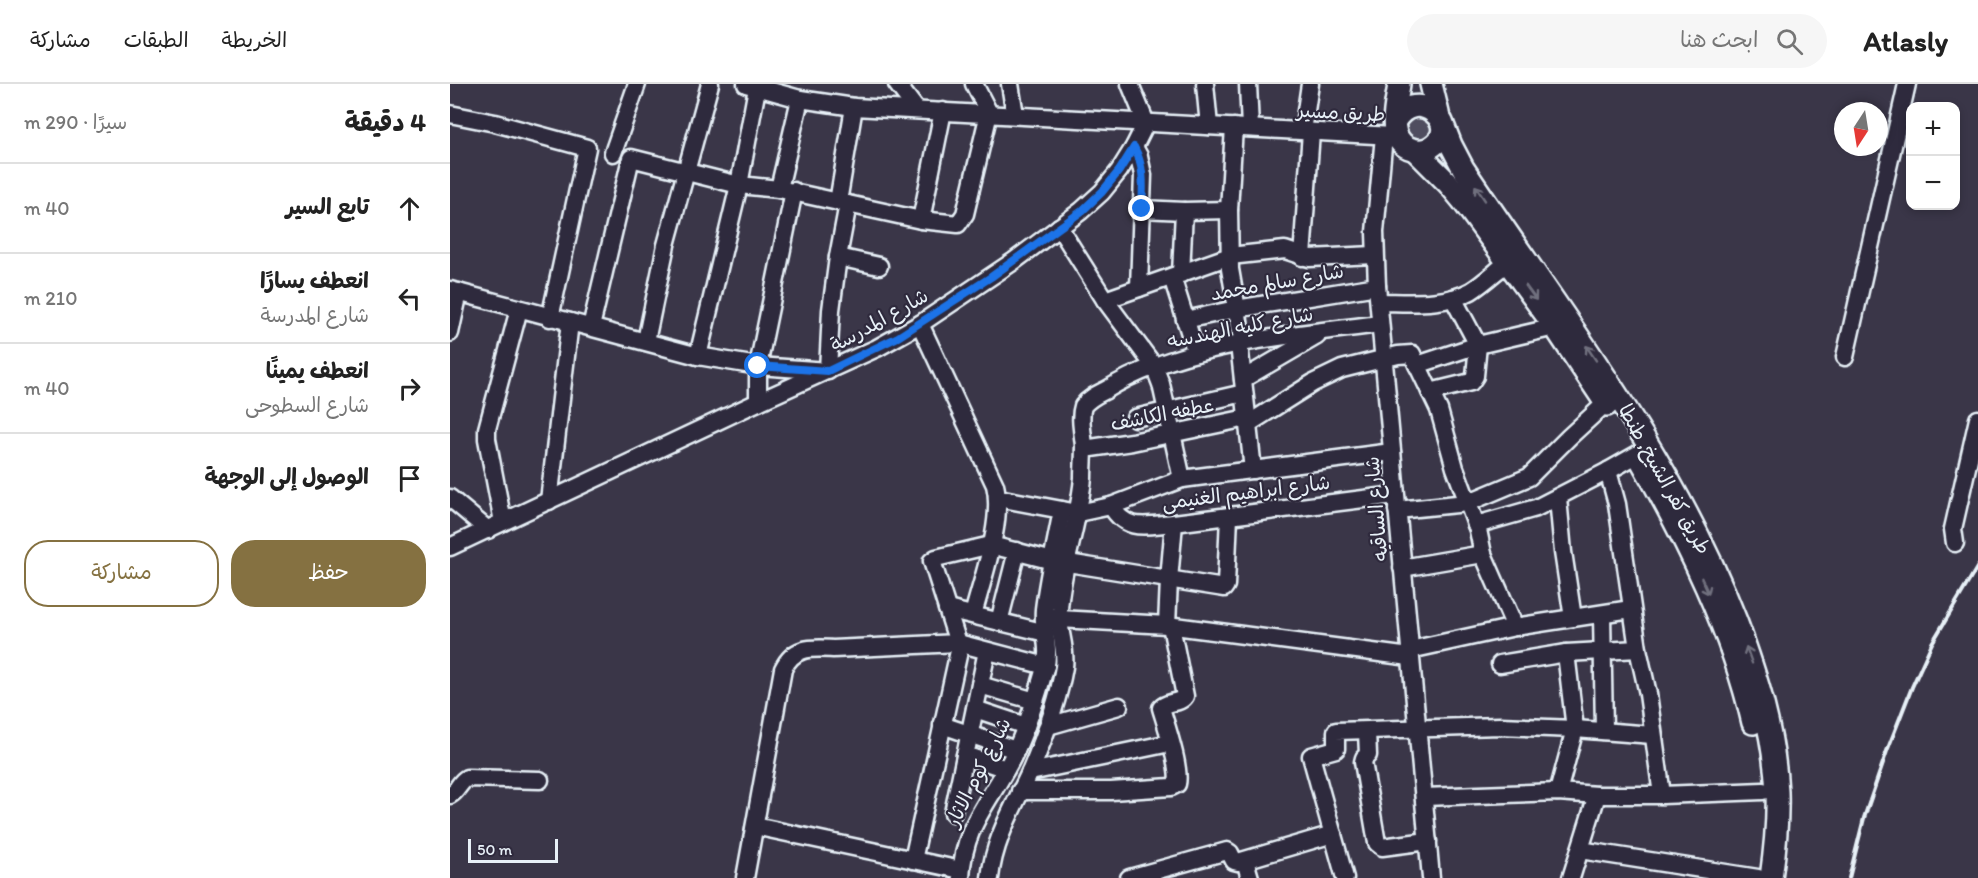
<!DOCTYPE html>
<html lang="ar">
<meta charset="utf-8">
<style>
body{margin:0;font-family:Itim,"Playpen Sans Arabic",sans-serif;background:#f6f6f6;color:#222;direction:rtl}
.controls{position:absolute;right:18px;top:18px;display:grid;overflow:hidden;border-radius:12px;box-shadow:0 3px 9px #0003}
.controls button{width:54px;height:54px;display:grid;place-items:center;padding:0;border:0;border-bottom:2px solid #e0e0e0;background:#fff;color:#222;font:30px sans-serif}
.compass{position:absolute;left:1384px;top:18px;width:54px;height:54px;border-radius:50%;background:#fff;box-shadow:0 3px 9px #0003;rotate:192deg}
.scale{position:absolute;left:18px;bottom:15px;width:90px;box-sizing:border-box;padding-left:6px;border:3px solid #e8f1f8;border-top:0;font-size:16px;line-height:21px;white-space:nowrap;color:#e8f1f8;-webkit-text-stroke:4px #2f2a3d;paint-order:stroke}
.stop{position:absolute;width:18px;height:18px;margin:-14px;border:4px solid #1a73e8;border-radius:50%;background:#fff}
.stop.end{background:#1a73e8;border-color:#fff;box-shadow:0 2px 6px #0008}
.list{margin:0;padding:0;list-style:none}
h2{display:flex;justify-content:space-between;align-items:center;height:78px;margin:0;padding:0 24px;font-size:26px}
h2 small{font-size:20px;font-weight:400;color:#767676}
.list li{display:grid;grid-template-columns:39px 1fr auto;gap:18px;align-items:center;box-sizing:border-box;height:90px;padding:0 24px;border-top:2px solid #e0e0e0}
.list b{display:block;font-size:22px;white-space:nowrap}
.list p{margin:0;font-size:20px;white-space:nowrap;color:#767676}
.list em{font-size:20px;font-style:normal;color:#767676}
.actions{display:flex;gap:12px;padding:18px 24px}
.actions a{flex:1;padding:14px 0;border:2px solid #857141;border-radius:24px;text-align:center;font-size:21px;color:#857141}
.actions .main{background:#857141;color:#fff}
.icon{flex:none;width:33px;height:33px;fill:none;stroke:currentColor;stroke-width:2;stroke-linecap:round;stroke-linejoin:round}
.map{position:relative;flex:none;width:1528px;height:794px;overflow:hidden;direction:ltr}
header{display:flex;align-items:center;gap:36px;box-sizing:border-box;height:84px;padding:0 30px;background:#fff;border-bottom:2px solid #e0e0e0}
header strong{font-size:28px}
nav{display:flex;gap:33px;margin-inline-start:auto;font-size:21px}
.search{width:420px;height:54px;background:#f6f6f6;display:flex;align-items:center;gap:15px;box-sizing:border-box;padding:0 21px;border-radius:33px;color:#767676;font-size:22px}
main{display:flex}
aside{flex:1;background:#fff}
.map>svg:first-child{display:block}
.green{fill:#504e5f;stroke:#9ca0ac;stroke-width:1.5}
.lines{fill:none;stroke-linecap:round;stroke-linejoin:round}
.minor-casing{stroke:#e8f1f8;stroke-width:21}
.major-casing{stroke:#e8f1f8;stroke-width:26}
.minor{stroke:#2f2a3d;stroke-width:16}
.major{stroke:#2f2a3d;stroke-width:21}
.rail{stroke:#e8f1f8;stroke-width:4}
.oneway{stroke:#70707e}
.route{stroke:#1a73e8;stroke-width:8}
.labels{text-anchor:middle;stroke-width:4.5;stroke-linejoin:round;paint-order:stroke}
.street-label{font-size:20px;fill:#e8f1f8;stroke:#2f2a3d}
</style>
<header>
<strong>Atlasly</strong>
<div class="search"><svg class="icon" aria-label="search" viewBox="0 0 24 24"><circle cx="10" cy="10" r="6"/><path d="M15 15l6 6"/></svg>ابحث هنا</div>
<nav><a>الخريطة</a><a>الطبقات</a><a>مشاركة</a></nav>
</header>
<main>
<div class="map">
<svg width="1528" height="794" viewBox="0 0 1528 794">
<rect width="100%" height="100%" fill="#3a3648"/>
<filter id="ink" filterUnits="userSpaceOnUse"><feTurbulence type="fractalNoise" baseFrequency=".0167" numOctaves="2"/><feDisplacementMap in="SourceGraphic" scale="12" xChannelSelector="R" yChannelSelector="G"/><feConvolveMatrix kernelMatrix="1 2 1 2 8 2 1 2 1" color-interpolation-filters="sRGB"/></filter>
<g filter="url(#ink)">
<circle class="green" cx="969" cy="44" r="13"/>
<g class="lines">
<g class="minor-casing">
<g id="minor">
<path d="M296,0L350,15L404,23L943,52"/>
<path d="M447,0L466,25"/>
<path d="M560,0L565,31"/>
<path d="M755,0L759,42"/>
<path d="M798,0L800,44"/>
<path d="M0,30L45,39L137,64L100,234"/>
<path d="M784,43L779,126L780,185L793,260"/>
<path d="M853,47L860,0"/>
<path d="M934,52L925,148L927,202L981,794"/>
<path d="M684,63L689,72L693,91L689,204"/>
<path d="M163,69L187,0"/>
<path d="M329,105L350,15"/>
<path d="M388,118L404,23"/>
<path d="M692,125L734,127L779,126"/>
<path d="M471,136L493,27"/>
<path d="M609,143L655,216L704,282L711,300L732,395"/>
<path d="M388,173L398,120"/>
<path d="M852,173L861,48"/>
<path d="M731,190L734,127"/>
<path d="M722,193L746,269"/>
<path d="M0,206L248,272L308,282L378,287L381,226L388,173L429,182"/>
<path d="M655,216L780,172L835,166L859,174L925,171"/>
<path d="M929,218C958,218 994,222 1021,207C1034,199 1046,187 1058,178"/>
<path d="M735,236L786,225L927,202"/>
<path d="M470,240L545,401C554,436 532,496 523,531"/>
<path d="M141,243L181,74L289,101L329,105L471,136L508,140L515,130L539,29L524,0"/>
<path d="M0,249L9,208"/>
<path d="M196,257L216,161L260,0"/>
<path d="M789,260L803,386"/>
<path d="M248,272L289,101L307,4"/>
<path d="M1395,273L1457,0"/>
<path d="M967,281L1028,261L1105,243"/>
<path d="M793,295L867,252"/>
<path d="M980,308L1021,298L1025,292L1028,261L1003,214"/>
<path d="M308,318V282L344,107"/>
<path d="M685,334L794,309"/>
<path d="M798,340L863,299L892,285L948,271L962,270L989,326L1005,384L1028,446L1033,470L1065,543"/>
<path d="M634,365L682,358L797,334"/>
<path d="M1158,387L1188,370"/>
<path d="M0,414L38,446"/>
<path d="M548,414L628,429L661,422L732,395L942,368"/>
<path d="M1108,414L1113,468L1123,534"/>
<path d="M99,417L120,238"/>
<path d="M661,422C677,449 697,441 724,439L945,411"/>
<path d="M947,426L1017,419L1079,393L1119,353L1156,319"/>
<path d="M53,438L37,355V345L69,225"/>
<path d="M1505,459L1503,445L1528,335"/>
<path d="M0,463L308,318L427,264L470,240L564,177L631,127L652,108L669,87L684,63L696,39L680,0"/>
<path d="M618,479L774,504L776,501L779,432"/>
<path d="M952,484L1033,470"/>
<path d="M497,525L596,549"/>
<path d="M1152,530L1154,647"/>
<path d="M609,535L717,541L960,573"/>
<path d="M549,538L567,467"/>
<path d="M717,541L719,496L724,439"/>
<path d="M960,566L1065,543L1181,525"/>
<path d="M1050,580L1116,569L1188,565"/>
<path d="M530,601L585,617"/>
<path d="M525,625L576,642"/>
<path d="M492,641L566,666"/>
<path d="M598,642L669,622"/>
<path d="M917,647L918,671L914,674L913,678L927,759L932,763L978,757"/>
<path d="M515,671L556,685"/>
<path d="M580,688L720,659"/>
<path d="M570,707H661L721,703L727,700C731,685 716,641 711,624C717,617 730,620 735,612L721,542"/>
<path d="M1108,708L1125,645L1116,569"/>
<path d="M0,711C8,707 9,698 17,694L90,696"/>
<path d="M1212,711L1313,707"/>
<path d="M974,713L1108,708L1147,711H1212L1198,610L1188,565L1167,420L1158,387L1086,424L1026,441"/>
<path d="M503,729L537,567"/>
<path d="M305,742L511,786"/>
<path d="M1130,766L1308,794"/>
<path d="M463,776L509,567L508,559L482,477L486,474L541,461L603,477"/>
<path d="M795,777L800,794"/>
<path d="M295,794L333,585C344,562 361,564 383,565L508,559L596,582"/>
<path d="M511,794C513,738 545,713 566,666C578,640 587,612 595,584C601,564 592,545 594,525C598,492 606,459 612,426"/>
<path d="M540,794C544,755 564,723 580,688C594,655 608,619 614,583C617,563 607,545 609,525C612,481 629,438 633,394C633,384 634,373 634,362C633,349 629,334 633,322C639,314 648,310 656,306C729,259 845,251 930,240"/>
<path d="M679,794L777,767L780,769L784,777L788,778L883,750"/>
<path d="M895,794L861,672L886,665V647L1050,642L1125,645L1203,651"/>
<path d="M1121,794L1147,711"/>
</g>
</g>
<g class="major-casing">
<g id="major">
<path d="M981,0L988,29"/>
<path d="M945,37C966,0 1015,42 981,63C975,67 966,67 959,64C935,54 947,19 949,0"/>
<path d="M992,38L1001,61L1013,84C1111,231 1222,371 1286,537C1307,593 1324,648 1327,708C1328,737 1325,766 1321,794"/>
<path d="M965,66L998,99L1013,117L1105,243L1157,321"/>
<path d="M1191,376C1237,457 1282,547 1303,639"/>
</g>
</g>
<use href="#minor" class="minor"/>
<use href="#major" class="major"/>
<path class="rail" d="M1399,794L1414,734L1437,667L1462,603L1482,559L1528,482"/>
</g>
<defs><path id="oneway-shaft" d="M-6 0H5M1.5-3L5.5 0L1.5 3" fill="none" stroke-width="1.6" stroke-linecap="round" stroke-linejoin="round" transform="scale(1.5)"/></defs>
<g class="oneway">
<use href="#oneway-shaft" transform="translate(1030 109) rotate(-124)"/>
<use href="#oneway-shaft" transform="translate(1081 209) rotate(54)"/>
<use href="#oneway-shaft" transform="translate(1141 269) rotate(-124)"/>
<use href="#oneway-shaft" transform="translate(1255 502) rotate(66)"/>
<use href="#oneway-shaft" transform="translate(1299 571) rotate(-110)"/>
</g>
</g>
<g class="lines" filter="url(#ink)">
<path class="route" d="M308,282L378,287L448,253L541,193L632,127L652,108L669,87L684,63C695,83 693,103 692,125"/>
</g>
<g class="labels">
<g class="street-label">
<text transform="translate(891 28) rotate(3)" y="7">طريق مسير</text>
<text transform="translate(827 198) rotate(-10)" y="7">شارع سالم محمد</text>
<text transform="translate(429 236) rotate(-29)" y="7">شارع المدرسة</text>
<text transform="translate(790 243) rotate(-11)" y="7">شارع كليه الهندسه</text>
<text transform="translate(712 330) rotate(-11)" y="7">عطفه الكاشف</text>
<text transform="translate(1215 395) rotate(61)" y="7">طريق كفر الشيخ, طنطا</text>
<text transform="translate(796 408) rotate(-7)" y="7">شارع ابراهيم الغنيمى</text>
<text transform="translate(926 425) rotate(-95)" y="7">شارع الساقيه</text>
<text transform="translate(528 688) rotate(-63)" y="7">شارع كوم الاثار</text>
</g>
</g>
</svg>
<div class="controls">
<button>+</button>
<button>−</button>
</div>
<svg class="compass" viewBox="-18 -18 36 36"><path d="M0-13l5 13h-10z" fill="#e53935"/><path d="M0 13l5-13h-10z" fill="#767676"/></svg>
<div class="scale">50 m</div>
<div class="stop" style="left:308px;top:282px"></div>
<div class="stop end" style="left:692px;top:125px"></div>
</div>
<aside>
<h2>4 دقيقة<small>سيرًا · 290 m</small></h2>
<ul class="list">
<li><svg class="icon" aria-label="ahead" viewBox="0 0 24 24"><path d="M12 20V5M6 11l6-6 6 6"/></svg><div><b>تابع السير</b></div><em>40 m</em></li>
<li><svg class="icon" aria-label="left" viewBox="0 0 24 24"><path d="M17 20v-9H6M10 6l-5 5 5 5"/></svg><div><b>انعطف يسارًا</b><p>شارع المدرسة</p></div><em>210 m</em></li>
<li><svg class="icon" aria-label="right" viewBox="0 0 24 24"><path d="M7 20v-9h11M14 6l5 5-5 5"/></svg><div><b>انعطف يمينًا</b><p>شارع السطوحى</p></div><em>40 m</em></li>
<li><svg class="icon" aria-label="arrive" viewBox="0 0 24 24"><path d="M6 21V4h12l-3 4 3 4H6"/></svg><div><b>الوصول إلى الوجهة</b></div></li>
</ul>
<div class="actions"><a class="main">حفظ</a><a>مشاركة</a></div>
</aside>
</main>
